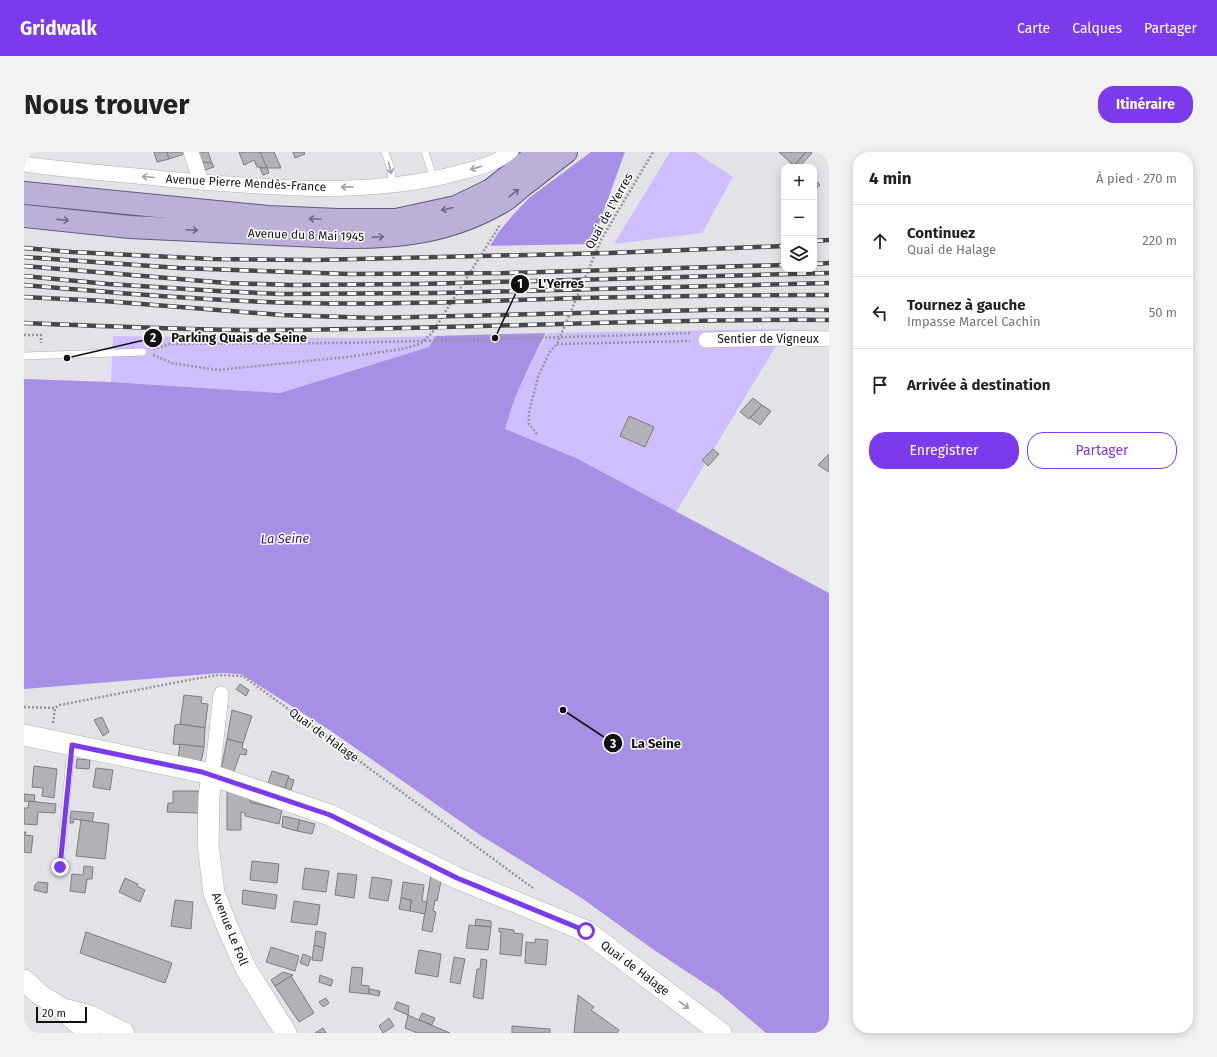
<!DOCTYPE html>
<html lang="fr">
<meta charset="utf-8">
<style>
body{margin:0;font-family:"Fira Sans",sans-serif;background:#f2f2f2;color:#222}
.controls{position:absolute;right:12px;top:12px;display:grid;overflow:hidden;border-radius:8px;box-shadow:0 2px 10px #0003}
.controls button{width:36px;height:36px;display:grid;place-items:center;padding:0;border:0;border-bottom:1px solid #e0e0e0;background:#fff;color:#222;font:20px sans-serif}
.scale{position:absolute;left:12px;bottom:10px;width:51px;box-sizing:border-box;padding-left:4px;border:2px solid #111112;border-top:0;font-size:11px;line-height:14px;white-space:nowrap;color:#111112;-webkit-text-stroke:3px #fff;paint-order:stroke}
.stop{position:absolute;width:12px;height:12px;margin:-9px;border:3px solid #7c3aed;border-radius:50%;background:#fff}
.stop.end{background:#7c3aed;border-color:#fff;box-shadow:0 1px 4px #0008}
.list{margin:0;padding:0;list-style:none}
h2{display:flex;justify-content:space-between;align-items:center;height:52px;margin:0;padding:0 16px;font-size:17px}
h2 small{font-size:13px;font-weight:400;color:#767676}
.list li{display:grid;grid-template-columns:26px 1fr auto;gap:12px;align-items:center;box-sizing:border-box;height:72px;padding:0 16px;border-top:1px solid #e0e0e0}
.list b{display:block;font-size:15px;white-space:nowrap}
.list p{margin:0;font-size:13px;white-space:nowrap;color:#767676}
.list em{font-size:13px;font-style:normal;color:#767676}
.actions{display:flex;gap:8px;padding:12px 16px}
.actions a{flex:1;padding:9px 0;border:1px solid #7c3aed;border-radius:16px;text-align:center;font-size:14px;color:#7c3aed}
.actions .main{background:#7c3aed;color:#fff}
.icon{flex:none;width:22px;height:22px;fill:none;stroke:currentColor;stroke-width:2;stroke-linecap:round;stroke-linejoin:round}
.map{position:relative;flex:none;width:805px;height:881px;overflow:hidden;border-radius:16px}
header{display:flex;align-items:center;gap:24px;box-sizing:border-box;height:56px;padding:0 20px;background:#7c3aed;color:#fff}
header strong{font-size:19px}
nav{display:flex;gap:22px;margin-inline-start:auto;font-size:14px}
.intro{display:flex;align-items:center;justify-content:space-between;box-sizing:border-box;height:96px;padding:0 24px}
h1{margin:0;font-size:28px}
.button{padding:10px 18px;border-radius:16px;background:#7c3aed;color:#fff;font-size:14px;font-weight:700}
main{display:flex;gap:24px;padding:0 24px}
aside{flex:1;background:#fff;border-radius:16px;box-shadow:0 2px 10px #0003}
.map>svg:first-child{display:block}
.green{fill:#cebefd}
.water{fill:#a88fe6}
.pier{fill:#e3e2e7}
.building{fill:#b2b1b6;stroke:#7d7c80}
.lines{fill:none;stroke-linecap:round;stroke-linejoin:round}
.lane-casing{stroke:#afaeb3;stroke-width:8}
.street-casing{stroke:#afaeb3;stroke-width:16}
.secondary-casing{stroke:#afaeb3;stroke-width:22}
.primary-casing{stroke:#625782;stroke-width:24}
.path{stroke:#969699;stroke-width:2.5;stroke-dasharray:2 2;stroke-linecap:butt}
.lane{stroke:#fff;stroke-width:7}
.street{stroke:#fff;stroke-width:15}
.secondary{stroke:#fff;stroke-width:21}
.primary{stroke:#bbb0d8;stroke-width:22}
.rail-casing{stroke:#474749;stroke-width:4.5}
.rail{stroke:#fff;stroke-width:3;stroke-dasharray:9;stroke-linecap:butt}
.path-bridge{stroke:#969699;stroke-width:2.5;stroke-dasharray:2 2;stroke-linecap:butt}
.oneway{stroke:#a0a0a0}
.oneway2{stroke:#6e687f}
.route{stroke:#7c3aed;stroke-width:5}
.labels{text-anchor:middle;stroke-width:3;stroke-linejoin:round;paint-order:stroke}
.street-label{font-size:12px;fill:#111112;stroke:#fff}
.water-label{font-size:13px;font-style:italic;fill:#3e0f77;stroke:#fff}
.leader{fill:none;stroke:#111112;stroke-width:1.5}
.callout-dot{fill:#111112;stroke:#fff;stroke-width:1.5}
.mark-label{font-size:12px;text-anchor:middle;font-weight:bold;fill:#fff}
.callout-label{font-size:13px;text-anchor:middle;font-weight:bold;fill:#111112;stroke:#fff;stroke-width:3;stroke-linejoin:round;paint-order:stroke}
</style>
<header>
<strong>Gridwalk</strong>
<nav><a>Carte</a><a>Calques</a><a>Partager</a></nav>
</header>
<div class="intro"><h1>Nous trouver</h1><a class="button">Itinéraire</a></div>
<main>
<div class="map">
<svg width="805" height="881" viewBox="0 0 805 881">
<rect width="100%" height="100%" fill="#e3e2e7"/>
<g class="green">
<path d="M646,0H671L709,25L678,81L590,92Z"/>
<path d="M762,177L652,360L552,306L481,278L491,247L506,212L524,181Z"/>
<path d="M89,184L334,186L412,184L405,195L256,241L87,230Z"/>
</g>
<path class="water" d="M537,0H601L568,91L506,212L491,246L481,277L552,306L805,441V881H742L695,841L630,798L556,745L456,683L307,579L217,522L197,521L0,537V227L87,230L256,241L405,195L474,81L488,64L505,46Z"/>
<g class="pier">
<path d="M534,0H567L505,46L513,30Z"/>
<path d="M569,92L525,181L409,184L464,94Z"/>
</g>
<g class="building">
<path d="M130,0H143L145,7L133,10Z"/>
<path d="M143,0H159L160,2L145,7Z"/>
<path d="M173,0H184L188,11L177,10Z"/>
<path d="M215,0H236L243,16L233,15L230,8L220,13Z"/>
<path d="M236,0H250L257,16H243Z"/>
<path d="M269,0H280L281,2L271,6Z"/>
<path d="M755,0H782L770,14Z"/>
<path d="M782,0H787L788,1L775,15H771L770,14Z"/>
<path d="M177,10L188,11L190,15L181,18Z"/>
<path d="M236,16H243L245,21L239,23Z"/>
<path d="M790,27L796,33L790,38Z"/>
<path d="M729,246L738,253L725,267L716,260Z"/>
<path d="M738,253L747,259L736,273L726,266Z"/>
<path d="M605,264L630,275L621,295L596,284Z"/>
<path d="M689,297L695,302L684,314L678,308Z"/>
<path d="M805,302V320L794,313Z"/>
<path d="M216,532L225,538L222,544L212,537Z"/>
<path d="M160,543L178,545L177,551L184,552L181,576L156,572Z"/>
<path d="M208,558L228,564L219,591L203,587Z"/>
<path d="M78,565L85,580L79,584L70,568Z"/>
<path d="M156,572L181,576L180,595L149,592L151,573Z"/>
<path d="M203,587L219,591L218,596L223,598L222,603L216,602L209,622L197,618Z"/>
<path d="M156,592L180,595L177,611L154,606Z"/>
<path d="M53,607L66,608L65,617L52,616Z"/>
<path d="M10,614L33,617L30,646L18,644L19,636L8,635Z"/>
<path d="M72,616L89,618L86,638L69,635Z"/>
<path d="M248,619L265,624L261,636L244,631Z"/>
<path d="M264,626L270,628L267,638L261,636Z"/>
<path d="M149,639H175V661L143,660L144,651H149Z"/>
<path d="M203,639L227,645L226,650L258,658L255,672L221,664V661L217,660V678H203Z"/>
<path d="M0,642L11,643L10,650L0,649Z"/>
<path d="M227,645L259,652L258,658L226,650Z"/>
<path d="M5,649L32,652L31,661L14,660L13,673L0,672V656H4Z"/>
<path d="M47,659L70,661L68,670L50,667L49,671H46Z"/>
<path d="M259,664L276,668L273,679L258,675Z"/>
<path d="M57,668L85,672L81,707L52,704Z"/>
<path d="M276,668L291,672L288,682L273,679Z"/>
<path d="M0,680H2L1,683L9,684L7,701L0,700Z"/>
<path d="M228,709L255,712L253,731L226,728Z"/>
<path d="M60,714L69,715L68,727H63L61,741L46,739L48,722L59,723Z"/>
<path d="M281,716L305,719L302,740L278,737Z"/>
<path d="M314,721L333,723L330,746L311,743Z"/>
<path d="M407,723L418,724L413,749L411,748L409,759L412,760L408,780L398,778Z"/>
<path d="M348,725L368,728L364,749L345,746Z"/>
<path d="M101,726L114,732L113,734L121,738L116,750L95,740Z"/>
<path d="M14,730L24,731L23,741L10,738L11,733Z"/>
<path d="M379,730L400,733L398,749L403,750L401,762L386,759L387,748L377,746Z"/>
<path d="M219,738L253,743L251,757L218,752Z"/>
<path d="M377,746L387,748L386,759L375,757Z"/>
<path d="M151,748L169,750L167,777L147,774Z"/>
<path d="M270,749L296,753L293,773L267,770Z"/>
<path d="M452,767L467,769V775L451,773Z"/>
<path d="M445,773L467,775L464,798L442,796Z"/>
<path d="M475,776L490,778V781L499,782L497,804L476,802L477,780H475Z"/>
<path d="M292,779L302,781L300,796L290,793Z"/>
<path d="M62,780L148,811L141,831L56,801Z"/>
<path d="M511,787L524,788L522,813L501,811L502,790L511,791Z"/>
<path d="M290,793L300,796L298,809L288,808Z"/>
<path d="M247,795L275,804L271,819L242,810Z"/>
<path d="M395,798L417,802L414,825L391,821Z"/>
<path d="M279,802L287,805L284,814L276,811Z"/>
<path d="M430,805L441,807L436,832L426,830Z"/>
<path d="M457,807L463,808L459,847L449,845L453,817H456Z"/>
<path d="M328,815L339,816L337,833L345,834V842L325,840Z"/>
<path d="M259,820L269,823L251,834L247,828Z"/>
<path d="M296,823L309,828L307,834L295,830Z"/>
<path d="M267,824L290,861L275,870L251,834Z"/>
<path d="M345,837L356,839L355,844L345,842Z"/>
<path d="M554,843L570,855L567,858L595,878L593,881H550Z"/>
<path d="M302,846L305,851L299,855L295,850Z"/>
<path d="M373,850L385,854L384,863L370,857Z"/>
<path d="M398,861L411,866L408,873L395,868Z"/>
<path d="M384,863L395,868L426,881H393L381,876Z"/>
<path d="M365,866L370,874L359,881L355,874Z"/>
<path d="M488,874L526,877V881H488Z"/>
<path d="M299,876L302,881H291Z"/>
</g>
<g class="lines">
<g class="lane-casing">
<g id="lane">
<path d="M361,0L367,17L368,33"/>
<path d="M401,0L410,27"/>
<path d="M0,204L119,200"/>
<path d="M36,715L47,595"/>
</g>
</g>
<g class="street-casing">
<g id="street">
<path d="M167,0L177,30"/>
<path d="M0,12C47,19 94,22 142,27C236,35 342,46 434,21C453,16 471,12 487,0"/>
<path d="M682,188L760,186L805,187"/>
<path d="M188,624L197,542"/>
</g>
</g>
<g class="secondary-casing">
<g id="secondary">
<path d="M0,583L178,620L306,663L433,726L562,779L697,881"/>
<path d="M188,624L185,644L184,693L190,741L205,779L222,817L262,881"/>
<path d="M0,828L15,842L37,856L65,881"/>
<path d="M43,858L66,864L100,881"/>
</g>
</g>
<g class="primary-casing">
<g id="primary">
<path d="M0,41L244,65L314,68H372L432,55L467,38L515,0"/>
<path d="M0,64L106,75L316,85C375,86 425,80 476,51C484,47 491,40 498,34C513,23 527,11 542,0"/>
</g>
</g>
<g class="path">
<path d="M0,183H17V191"/>
<path d="M580,184L668,181"/>
<path d="M533,192L666,189"/>
<path d="M129,197L146,192L321,191"/>
<path d="M129,203L148,211L194,218L323,205L378,197L396,192L408,181L476,73"/>
<path d="M513,282L505,272V260L514,225L525,201L533,192L577,88L629,0"/>
<path d="M0,555L31,556L36,553L170,527L194,523L219,524L509,736"/>
<path d="M29,571L31,556"/>
</g>
<use href="#lane" class="lane"/>
<use href="#street" class="street"/>
<use href="#secondary" class="secondary"/>
<use href="#primary" class="primary"/>
<g class="rail-casing">
<g id="rail">
<path d="M790,89L805,88"/>
<path d="M0,96L48,100L188,107L291,108L586,101L760,94"/>
<path d="M0,105L155,116L325,122L481,121L760,113"/>
<path d="M790,112L805,111"/>
<path d="M0,114L203,131L267,133L396,132L805,121"/>
<path d="M0,124L84,132L194,139L256,142L415,141L805,131"/>
<path d="M0,133C93,141 186,149 279,151C370,153 462,149 554,146C638,144 721,143 805,143"/>
<path d="M0,145L80,149L258,163L350,166L720,157L805,158"/>
<path d="M0,171C73,174 146,177 218,178C414,179 609,166 805,168"/>
</g>
</g>
<use href="#rail" class="rail"/>
<path class="path-bridge" d="M321,191L580,184"/>
</g>
<defs><path id="oneway-shaft" d="M-6 0H5M1.5-3L5.5 0L1.5 3" fill="none" stroke-width="1.6" stroke-linecap="round" stroke-linejoin="round"/></defs>
<g class="oneway">
<use href="#oneway-shaft" transform="translate(366 16) rotate(76)"/>
<use href="#oneway-shaft" transform="translate(452 16) rotate(164)"/>
<use href="#oneway-shaft" transform="translate(124 25) rotate(-175)"/>
<use href="#oneway-shaft" transform="translate(323 35) rotate(179)"/>
<use href="#oneway-shaft" transform="translate(660 853) rotate(37)"/>
</g>
<g class="oneway2">
<use href="#oneway-shaft" transform="translate(490 41) rotate(-38)"/>
<use href="#oneway-shaft" transform="translate(423 57) rotate(166)"/>
<use href="#oneway-shaft" transform="translate(291 67) rotate(-177)"/>
<use href="#oneway-shaft" transform="translate(39 68) rotate(6)"/>
<use href="#oneway-shaft" transform="translate(168 78) rotate(3)"/>
<use href="#oneway-shaft" transform="translate(354 85) rotate(-3)"/>
</g>
<g class="lines">
<path class="route" d="M36,715L48,593L178,620L306,663L433,726L562,779"/>
</g>
<g class="labels">
<g class="street-label">
<text transform="translate(222 31) rotate(3)" y="4">Avenue Pierre Mendès-France</text>
<text transform="translate(585 59) rotate(-61)" y="4">Quai de l'Yerres</text>
<text transform="translate(282 83) rotate(2)" y="4">Avenue du 8 Mai 1945</text>
<text x="744" y="191">Sentier de Vigneux</text>
<text transform="translate(300 583) rotate(36)" y="4">Quai de Halage</text>
<text transform="translate(206 777) rotate(68)" y="4">Avenue Le Foll</text>
<text transform="translate(611 816) rotate(37)" y="4">Quai de Halage</text>
</g>
<g class="water-label">
<text transform="translate(261 386) rotate(-1)" y="5">La Seine</text>
</g>
</g>
<path class="leader" d="M471 186L496 132M43 206L129 186M539 558L589 591"/>
<g class="callout-dot">
<circle cx="471" cy="186" r="4"/>
<circle cx="43" cy="206" r="4"/>
<circle cx="539" cy="558" r="4"/>
<circle cx="496" cy="132" r="10"/>
<circle cx="129" cy="186" r="10"/>
<circle cx="589" cy="591" r="10"/>
</g>
<g class="mark-label">
<text x="496" y="136">1</text>
<text x="129" y="190">2</text>
<text x="589" y="596">3</text>
</g>
<g class="callout-label">
<text x="537" y="136">L'Yerres</text>
<text x="215" y="190">Parking Quais de Seine</text>
<text x="632" y="596">La Seine</text>
</g>
</svg>
<div class="controls">
<button>+</button>
<button>−</button>
<button><svg class="icon" aria-label="layers" viewBox="0 0 24 24"><path d="M12 4l9 5-9 5-9-5zM3 14l9 5 9-5"/></svg></button>
</div>
<div class="scale">20 m</div>
<div class="stop" style="left:562px;top:779px"></div>
<div class="stop end" style="left:36px;top:715px"></div>
</div>
<aside>
<h2>4 min<small>À pied · 270 m</small></h2>
<ul class="list">
<li><svg class="icon" aria-label="ahead" viewBox="0 0 24 24"><path d="M12 20V5M6 11l6-6 6 6"/></svg><div><b>Continuez</b><p>Quai de Halage</p></div><em>220 m</em></li>
<li><svg class="icon" aria-label="left" viewBox="0 0 24 24"><path d="M17 20v-9H6M10 6l-5 5 5 5"/></svg><div><b>Tournez à gauche</b><p>Impasse Marcel Cachin</p></div><em>50 m</em></li>
<li><svg class="icon" aria-label="arrive" viewBox="0 0 24 24"><path d="M6 21V4h12l-3 4 3 4H6"/></svg><div><b>Arrivée à destination</b></div></li>
</ul>
<div class="actions"><a class="main">Enregistrer</a><a>Partager</a></div>
</aside>
</main>
